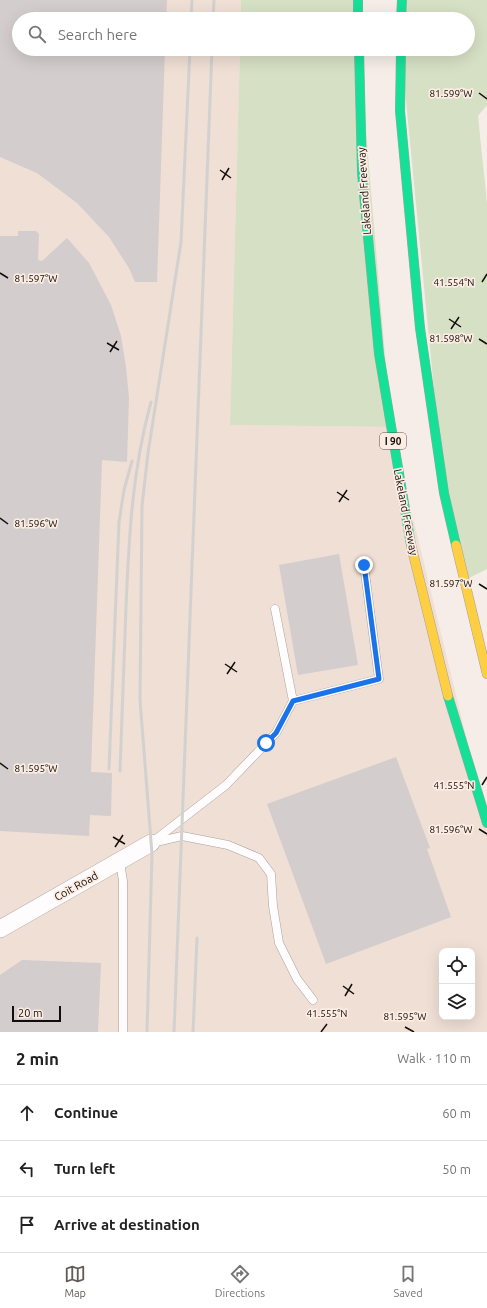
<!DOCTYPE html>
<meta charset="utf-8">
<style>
body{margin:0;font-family:Ubuntu,sans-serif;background:#f6f6f6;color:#222}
.controls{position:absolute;right:12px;bottom:12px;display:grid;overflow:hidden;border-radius:8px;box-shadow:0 4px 16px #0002}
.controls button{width:36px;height:36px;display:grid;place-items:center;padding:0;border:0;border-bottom:1px solid #e0e0e0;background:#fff;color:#222;font:20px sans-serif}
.scale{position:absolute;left:12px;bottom:10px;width:49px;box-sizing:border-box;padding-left:4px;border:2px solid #130e0b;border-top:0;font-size:11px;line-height:14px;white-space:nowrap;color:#130e0b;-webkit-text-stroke:3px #fcece2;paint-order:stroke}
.stop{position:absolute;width:12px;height:12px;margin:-9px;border:3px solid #1a73e8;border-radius:50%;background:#fff}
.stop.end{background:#1a73e8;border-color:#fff;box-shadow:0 1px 4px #0008}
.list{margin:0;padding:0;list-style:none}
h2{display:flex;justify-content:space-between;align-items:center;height:52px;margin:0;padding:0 16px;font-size:17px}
h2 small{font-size:13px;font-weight:400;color:#767676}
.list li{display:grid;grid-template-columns:26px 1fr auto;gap:12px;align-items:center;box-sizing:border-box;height:56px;padding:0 16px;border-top:1px solid #e0e0e0}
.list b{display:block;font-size:15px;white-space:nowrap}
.list em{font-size:13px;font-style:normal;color:#767676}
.icon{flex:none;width:22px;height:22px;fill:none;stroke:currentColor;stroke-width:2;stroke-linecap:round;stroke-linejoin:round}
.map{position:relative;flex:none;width:487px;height:1032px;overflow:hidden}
.search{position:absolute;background:#fff;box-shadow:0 4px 16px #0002;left:12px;right:12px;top:12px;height:44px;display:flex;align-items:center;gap:10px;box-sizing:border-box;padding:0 14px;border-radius:22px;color:#767676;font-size:15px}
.sheet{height:220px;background:#fff}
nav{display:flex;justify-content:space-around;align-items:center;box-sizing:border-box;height:56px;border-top:1px solid #e0e0e0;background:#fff;font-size:11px;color:#767676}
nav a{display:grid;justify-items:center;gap:2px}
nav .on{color:#625c58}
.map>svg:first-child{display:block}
.built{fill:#efdfd5;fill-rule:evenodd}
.green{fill:#d6e0c5}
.building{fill:#d3cdcd}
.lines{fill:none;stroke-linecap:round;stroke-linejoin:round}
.lane-casing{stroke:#a8a29d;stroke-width:9}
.street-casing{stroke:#a8a29d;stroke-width:18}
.fast-casing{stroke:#a8a29d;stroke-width:10}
.slow-casing{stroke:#a8a29d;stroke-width:10}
.lane{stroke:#fefcfc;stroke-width:8}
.street{stroke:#fefcfc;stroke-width:17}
.fast{stroke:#16e098;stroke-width:9}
.slow{stroke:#ffcf43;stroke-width:9}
.rail{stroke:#d3d1cf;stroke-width:3}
.route{stroke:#1a73e8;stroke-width:5}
.ticks{fill:none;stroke:#130e0b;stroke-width:1.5}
.labels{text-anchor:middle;stroke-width:3.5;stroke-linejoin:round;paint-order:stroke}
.shield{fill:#fcece2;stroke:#59514c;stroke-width:1}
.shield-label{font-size:10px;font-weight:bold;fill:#130e0b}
.street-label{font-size:11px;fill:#130e0b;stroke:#fcece2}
.ticks-label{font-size:10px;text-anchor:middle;fill:#130e0b;stroke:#fcece2;stroke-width:3.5;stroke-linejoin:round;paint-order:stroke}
</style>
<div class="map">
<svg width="487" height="1032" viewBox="0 0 487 1032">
<rect width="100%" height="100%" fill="#f6ede8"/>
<path class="built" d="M0,0H241V19H19V49H240L230,425L391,427L487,823V1032H0ZM442,951H472V1017H442Z"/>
<g class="green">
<path d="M241,0H354L358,19H241Z"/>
<path d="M402,0H487V105L478,116L487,203V569L465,580L444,493L401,49H468V19H401Z"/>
<path d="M240,49H359L391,427L230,425Z"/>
</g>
<g class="building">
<path d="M0,0H167L166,19H19V49H165L157,282H135L129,268L109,237L77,203L37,173L0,157Z"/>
<path d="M18,231H36L39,234L38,260L42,261L67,238L89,263L111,305L121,336L126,367L129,398L127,462L102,460L91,772L112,773L111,816L90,815L89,836L0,831V236H18Z"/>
<path d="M339,554L358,665L298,675L279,565Z"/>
<path d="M396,757L430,848L427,849L451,917L326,964L267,804Z"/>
<path d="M22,960L101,963L98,1032H0V975Z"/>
</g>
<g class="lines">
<g class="lane-casing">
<g id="lane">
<path d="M275,609L293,701"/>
<path d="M156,842L182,836L228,845L259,858L271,874L273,906L279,943L297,979L313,1000"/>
<path d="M151,843L226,785L276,733L293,701L379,679L364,565"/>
<path d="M120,862L123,881V1032"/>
</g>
</g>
<g class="street-casing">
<path id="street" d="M0,929L151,843"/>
</g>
<g class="fast-casing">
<g id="fast">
<path d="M358,0V19"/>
<path d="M401,19L402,0"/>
<path d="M359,49L362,173L379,354L411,545"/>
<path d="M401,49L400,111L420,328L444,493L456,545"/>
<path d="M448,696L487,823"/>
</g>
</g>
<g class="slow-casing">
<g id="slow">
<path d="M411,545L448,696"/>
<path d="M456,545L487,674"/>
</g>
</g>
<use href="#lane" class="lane"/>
<use href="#street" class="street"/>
<use href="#fast" class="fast"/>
<use href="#slow" class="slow"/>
<g class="rail">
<path d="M191,19L192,0"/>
<path d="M213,19L214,0"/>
<path d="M109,769L119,522L124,490L132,461"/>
<path d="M120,771C122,716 124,661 126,607C129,536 132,471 151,402"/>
<path d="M147,1032L152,854L140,700L142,506L148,453L181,242L190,49"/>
<path d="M174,1032L212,49"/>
<path d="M193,1032L197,938"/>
</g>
</g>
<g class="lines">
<path class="route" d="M266,743L276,733L293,701L379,679L364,565"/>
</g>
<path class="ticks" d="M479,93L487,99M220,170L231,178M222,180L229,168M0,273L8,278M482,282L487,274M449,319L461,327M451,329L459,317M479,339L487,344M107,343L119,350M110,352L117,341M337,492L349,500M339,502L347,490M0,518L8,524M479,584L487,589M225,664L237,672M227,674L235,662M0,763L8,769M482,785L487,777M479,829L487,834M113,837L125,844M115,847L123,835M343,986L354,994M345,996L352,984M405,1027L414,1032M321,1032L327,1024"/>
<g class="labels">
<rect class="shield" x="380" y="433" width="26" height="16" rx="3"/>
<g class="shield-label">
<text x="393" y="445">I 90</text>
</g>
<g class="street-label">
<text transform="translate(364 191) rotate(-94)" y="4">Lakeland Freeway</text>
<text transform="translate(406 512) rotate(79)" y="4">Lakeland Freeway</text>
<text transform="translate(76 886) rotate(-29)" y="4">Coit Road</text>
</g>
</g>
<g class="ticks-label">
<text x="451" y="97">81.599°W</text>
<text x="36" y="282">81.597°W</text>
<text x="454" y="286">41.554°N</text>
<text x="451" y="342">81.598°W</text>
<text x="36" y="527">81.596°W</text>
<text x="451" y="587">81.597°W</text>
<text x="36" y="772">81.595°W</text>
<text x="454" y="789">41.555°N</text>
<text x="451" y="833">81.596°W</text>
<text x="327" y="1017">41.555°N</text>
<text x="405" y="1020">81.595°W</text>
</g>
</svg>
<div class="controls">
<button><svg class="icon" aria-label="locate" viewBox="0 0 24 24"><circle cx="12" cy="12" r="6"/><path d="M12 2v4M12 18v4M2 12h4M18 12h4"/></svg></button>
<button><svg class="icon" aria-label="layers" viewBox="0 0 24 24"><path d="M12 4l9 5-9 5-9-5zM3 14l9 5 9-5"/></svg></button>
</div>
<div class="scale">20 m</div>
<div class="stop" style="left:266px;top:743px"></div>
<div class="stop end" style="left:364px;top:565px"></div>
<div class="search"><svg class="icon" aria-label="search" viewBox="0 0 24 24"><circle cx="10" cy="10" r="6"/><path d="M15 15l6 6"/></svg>Search here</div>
</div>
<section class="sheet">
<h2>2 min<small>Walk · 110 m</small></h2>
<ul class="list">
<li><svg class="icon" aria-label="ahead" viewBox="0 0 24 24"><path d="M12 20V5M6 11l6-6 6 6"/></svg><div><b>Continue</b></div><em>60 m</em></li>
<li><svg class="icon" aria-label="left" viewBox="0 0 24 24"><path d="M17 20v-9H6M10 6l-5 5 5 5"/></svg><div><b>Turn left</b></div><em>50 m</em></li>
<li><svg class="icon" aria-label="arrive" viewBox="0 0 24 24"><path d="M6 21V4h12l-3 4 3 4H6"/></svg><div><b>Arrive at destination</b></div></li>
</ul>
</section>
<nav>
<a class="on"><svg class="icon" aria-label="map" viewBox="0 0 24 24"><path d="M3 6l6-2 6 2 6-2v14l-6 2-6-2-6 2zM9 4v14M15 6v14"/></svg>Map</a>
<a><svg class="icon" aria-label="directions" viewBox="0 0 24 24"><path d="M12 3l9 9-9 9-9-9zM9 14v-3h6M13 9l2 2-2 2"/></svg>Directions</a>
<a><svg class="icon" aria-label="saved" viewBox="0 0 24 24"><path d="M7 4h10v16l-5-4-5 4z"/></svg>Saved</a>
</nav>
